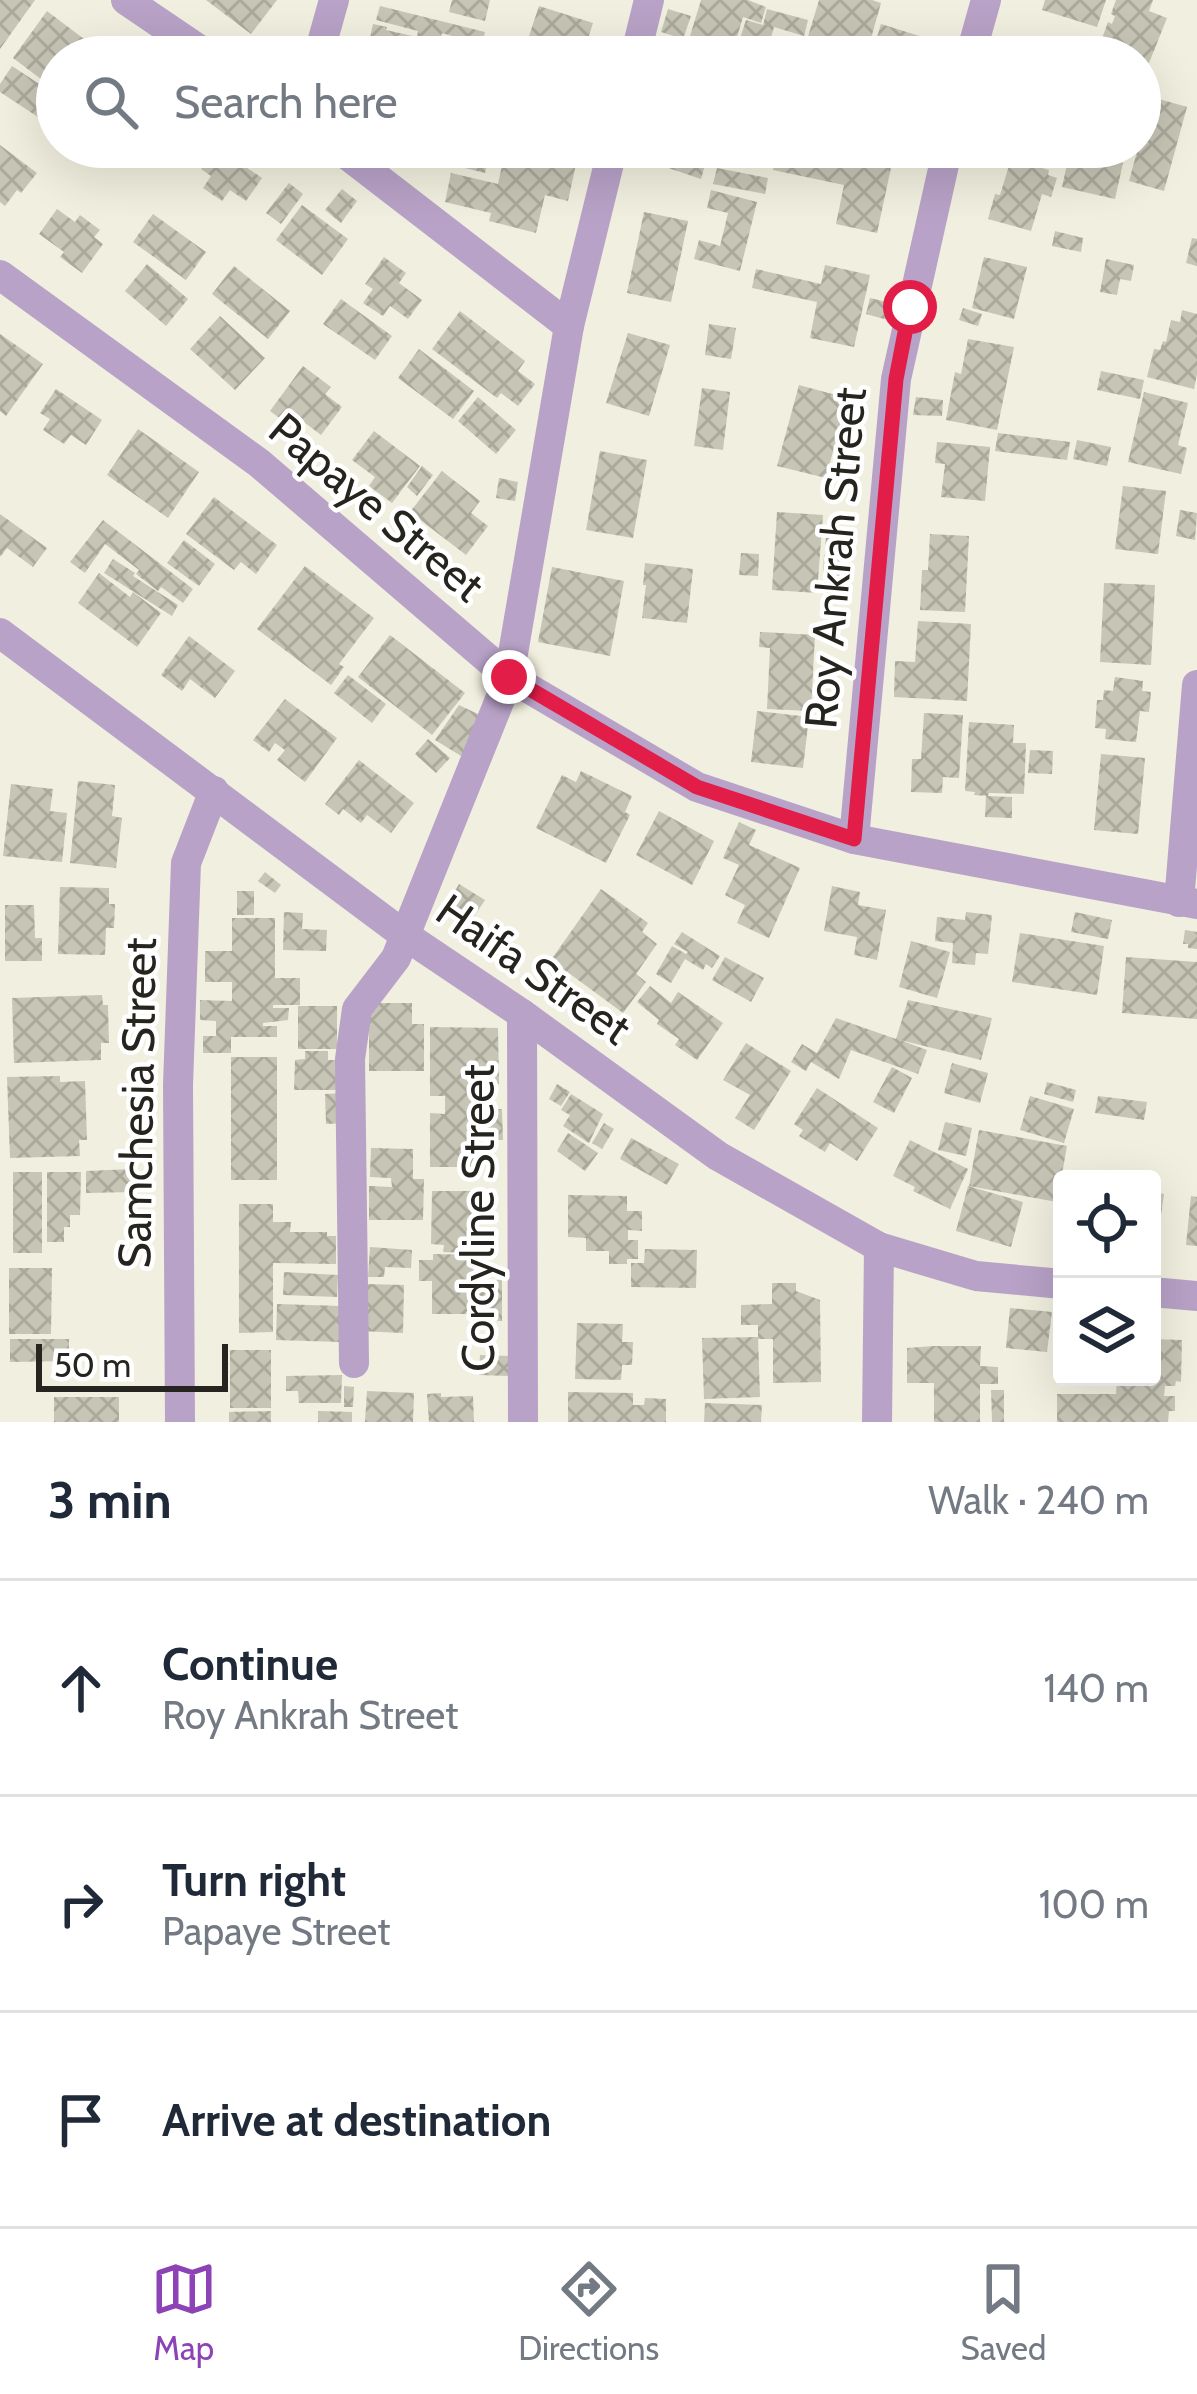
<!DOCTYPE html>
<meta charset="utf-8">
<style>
body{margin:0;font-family:Cabin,sans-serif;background:#f2f2f3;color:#1f2937}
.controls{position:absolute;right:36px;bottom:36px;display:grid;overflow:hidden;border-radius:12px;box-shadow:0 12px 48px #0002}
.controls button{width:108px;height:108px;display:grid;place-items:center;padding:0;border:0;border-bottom:3px solid #e0e1e3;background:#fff;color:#1f2937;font:60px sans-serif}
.scale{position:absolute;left:36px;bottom:30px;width:192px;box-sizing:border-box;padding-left:12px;border:6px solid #25241e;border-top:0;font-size:33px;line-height:42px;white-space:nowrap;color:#25241e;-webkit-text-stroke:9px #fff;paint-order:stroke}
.stop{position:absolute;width:36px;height:36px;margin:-27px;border:9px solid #e11d48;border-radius:50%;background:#fff}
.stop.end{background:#e11d48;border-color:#fff;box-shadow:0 3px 12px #0008}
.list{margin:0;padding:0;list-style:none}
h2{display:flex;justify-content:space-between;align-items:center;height:156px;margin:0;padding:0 48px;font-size:51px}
h2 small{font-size:39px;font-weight:400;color:#747a83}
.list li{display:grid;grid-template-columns:78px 1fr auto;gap:36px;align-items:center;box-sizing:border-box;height:216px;padding:0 48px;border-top:3px solid #e0e1e3}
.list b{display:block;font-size:45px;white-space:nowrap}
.list p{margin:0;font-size:39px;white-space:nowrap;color:#747a83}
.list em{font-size:39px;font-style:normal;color:#747a83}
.icon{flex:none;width:66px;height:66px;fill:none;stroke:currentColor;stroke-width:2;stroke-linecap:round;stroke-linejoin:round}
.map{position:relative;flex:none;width:1197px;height:1422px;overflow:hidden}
.search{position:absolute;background:#fff;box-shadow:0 12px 48px #0002;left:36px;right:36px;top:36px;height:132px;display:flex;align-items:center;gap:30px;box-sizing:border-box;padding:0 42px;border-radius:66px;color:#747a83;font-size:45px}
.sheet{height:804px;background:#fff}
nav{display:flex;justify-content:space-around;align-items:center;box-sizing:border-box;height:168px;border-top:3px solid #e0e1e3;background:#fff;font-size:33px;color:#747a83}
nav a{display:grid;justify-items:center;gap:6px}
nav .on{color:#8d43b6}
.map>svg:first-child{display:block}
.building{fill:url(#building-cross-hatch)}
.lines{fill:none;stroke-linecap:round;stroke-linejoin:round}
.street{stroke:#b8a2c7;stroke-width:30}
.route{stroke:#e11d48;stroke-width:15}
.labels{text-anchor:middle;stroke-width:9;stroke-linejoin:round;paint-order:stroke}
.street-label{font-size:45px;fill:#25241e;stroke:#fff}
</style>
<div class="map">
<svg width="1197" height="1422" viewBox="0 0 1197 1422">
<defs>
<pattern id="building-cross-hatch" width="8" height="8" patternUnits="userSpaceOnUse" patternTransform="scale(3)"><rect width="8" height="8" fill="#c7c5b5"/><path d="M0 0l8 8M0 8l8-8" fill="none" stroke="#aba99b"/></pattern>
</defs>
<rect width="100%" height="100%" fill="#f1efdf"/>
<g class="building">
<path d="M0,0H35L0,49Z"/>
<path d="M206,0H277L251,34Z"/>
<path d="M452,0H490L485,21L449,12Z"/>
<path d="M701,0H748L766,7L761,23L743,17L731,57H721L687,46Z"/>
<path d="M819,0H872L881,3L866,56L807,40Z"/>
<path d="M1045,0H1106L1097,27L1042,10Z"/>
<path d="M1116,0H1153L1149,11L1167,18L1149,63L1140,60V57H1133L1100,44L1108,22L1112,24L1115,16L1111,14Z"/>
<path d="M380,6L485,32L479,57H443L444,51L448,52L452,36L442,33L437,53L428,51L427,57H366L373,24L387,27L386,30L417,37L418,31L376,20Z"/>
<path d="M539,6L593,23L582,57H522Z"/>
<path d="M668,9L691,16L683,39L661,32Z"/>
<path d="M767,9L808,20L804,36L774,27L769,45L760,42L755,57H734L746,20L763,25Z"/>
<path d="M47,11L92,45L89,50L97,57H57V91L13,58Z"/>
<path d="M881,24L942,43L938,57H871Z"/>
<path d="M776,36L801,44L797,57H759L761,50L771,53Z"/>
<path d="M1032,43L1086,55V57H1029Z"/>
<path d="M12,66L56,95L41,119L0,92V84Z"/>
<path d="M1152,97L1187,107L1164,191L1129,181Z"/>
<path d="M0,145L37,173L21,193L17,190L5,206L0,202Z"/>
<path d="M135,147H179L162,168Z"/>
<path d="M216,147H238L244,151L237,161L262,178L246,201L230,190L222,201L203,188L211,176L201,169Z"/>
<path d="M457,147H491L485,173L453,165Z"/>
<path d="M506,147H546L578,155L568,201L545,195L536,233L489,221L491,213L445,202L451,173L498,184Z"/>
<path d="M639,147L661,149L710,147L701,179L636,157Z"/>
<path d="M778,147H861L894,154L877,233L836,224L844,185L773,170Z"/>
<path d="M1070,151L1123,163L1115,199L1062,187Z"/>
<path d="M1011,159L1049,170L1048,175L1057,178L1051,197L1042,194L1031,231L988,219L995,194L1000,195Z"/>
<path d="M717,168L768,178L765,194L713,184Z"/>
<path d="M289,183L303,194L281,224L266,213Z"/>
<path d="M342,189L357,201L341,223L325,210Z"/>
<path d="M711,190L757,202L740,271L694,259L699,240L720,246L728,213L707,208Z"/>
<path d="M302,205L348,239L322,275L276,240Z"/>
<path d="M57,209L75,222L80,215L100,230L94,237L103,244L82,273L60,257L64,252L39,234Z"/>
<path d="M644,212L688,221L671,302L627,293Z"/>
<path d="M153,214L206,252L186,280L133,242Z"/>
<path d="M1055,231L1083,238L1081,252L1052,246Z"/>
<path d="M1192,238L1197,239V266L1186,263Z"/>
<path d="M384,257L406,273L399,283L422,300L408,319L390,306L383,316L363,303L373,289L365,284Z"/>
<path d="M984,257L1027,267L1014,319L972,308Z"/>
<path d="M1106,259L1134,265L1131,281L1120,279L1117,295L1100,292Z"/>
<path d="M147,264L188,299L166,326L125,291Z"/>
<path d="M825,265L870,275L854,347L810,338L817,302L752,288L756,269L821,284Z"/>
<path d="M234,266L290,311L268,339L212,294Z"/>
<path d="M870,298L895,304L891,321L866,314Z"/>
<path d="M341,299L392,336L375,360L323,324Z"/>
<path d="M963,308L982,314L978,326L959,320Z"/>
<path d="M1182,310L1197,314V374L1194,389L1147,377L1154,349L1160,350L1163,341L1166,342L1171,320L1180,322Z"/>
<path d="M460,311L525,361L518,371L535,384L518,406L501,393L497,398L432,349Z"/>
<path d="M220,316L265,358L235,390L190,349Z"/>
<path d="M709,324L736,328L731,359L705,355Z"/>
<path d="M628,333L670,345L649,416L606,403Z"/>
<path d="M0,334L43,364L6,416L0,411Z"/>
<path d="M968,339L1014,347L997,430L946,420L955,372L961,374Z"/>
<path d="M419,349L474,391L453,419L398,378Z"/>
<path d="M303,366L331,387L325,394L342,407L321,435L296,416L289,425L270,411Z"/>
<path d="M1101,371L1144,380L1140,399L1097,390Z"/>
<path d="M799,385L847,398L826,478L777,466Z"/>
<path d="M702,388L730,392L723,450L694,446Z"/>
<path d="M56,389L102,420L86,445L71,435L64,444L43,430L50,419L40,413Z"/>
<path d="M1144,392L1188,403L1178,445L1187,448L1181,474L1128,462Z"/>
<path d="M478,397L516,430L496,454L458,421Z"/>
<path d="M916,397L943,400L942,416L913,415Z"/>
<path d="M138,429L199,472L168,518L107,475Z"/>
<path d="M374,431L420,466L392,503L369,486L375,477L352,460Z"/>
<path d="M998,433L1070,442L1067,460L995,451Z"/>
<path d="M1077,440L1111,447L1107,466L1073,459Z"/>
<path d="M937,442L990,447L985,501L941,497L945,464L935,463Z"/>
<path d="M600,451L647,460L633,538L586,530Z"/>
<path d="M422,466L433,475L417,496L407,487Z"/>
<path d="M442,471L480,501L471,513L488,526L466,555L410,512Z"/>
<path d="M499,478L518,482L515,501L496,498Z"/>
<path d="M1123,486L1166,491L1158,554L1115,549Z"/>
<path d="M214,497L277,545L256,574L241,562L234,570L186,534Z"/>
<path d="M1180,510L1197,513L1195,540L1176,536Z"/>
<path d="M777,512L823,515L817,593L772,590Z"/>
<path d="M0,514L47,548L33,567L7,548L0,557Z"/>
<path d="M103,520L193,589L183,603L161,587L158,591L136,574L139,570L105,544L85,573L70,562Z"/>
<path d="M930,534L969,536L965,612L920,610L922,570H928Z"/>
<path d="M826,536L852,538L850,555L825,553Z"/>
<path d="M184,540L215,564L199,586L167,563Z"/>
<path d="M741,553L759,554L758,576L739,575Z"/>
<path d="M824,555L850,556L849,576L823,575Z"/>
<path d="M113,559L135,573L133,576L178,605L172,616L104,573Z"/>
<path d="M645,563L693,569L687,623L642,618L646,585H643Z"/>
<path d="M305,566L374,618L339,664L344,667L331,685L257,629Z"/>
<path d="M552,567L624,581L610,656L538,642Z"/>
<path d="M99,573L130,597L133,592L161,613L137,647L78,603Z"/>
<path d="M1104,583L1155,585L1151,665L1100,662Z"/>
<path d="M918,621L971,624L967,701L894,697L895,661L915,662Z"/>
<path d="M760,632L815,635L811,711L767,709L770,648L759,647Z"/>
<path d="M390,635L465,693L432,735L358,677Z"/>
<path d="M189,636L235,671L215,698L190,679L182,691L161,675Z"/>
<path d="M348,675L386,704L372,723L334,693Z"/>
<path d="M1115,677L1143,681L1142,691L1151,692L1149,712L1140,711L1136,742L1105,739L1106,729L1095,728L1097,700H1103L1104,690L1113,691Z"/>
<path d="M285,699L337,738L305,782L277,760L285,750L275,743L269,752L253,740Z"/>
<path d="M459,705L482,716L466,759L435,740Z"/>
<path d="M757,711L809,717L803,768L751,762Z"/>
<path d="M924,713L963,715L959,778L943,777L942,793L911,792L912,759H921Z"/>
<path d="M969,722L1014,725L1013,743H1026L1024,794L989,793L988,796L974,795L975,792L965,791Z"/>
<path d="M428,739L450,758L436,773L415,754Z"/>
<path d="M1030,750L1053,751L1052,774L1028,773Z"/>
<path d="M1101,754L1145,758L1138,834L1094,830Z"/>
<path d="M359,760L414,803L391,833L367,815L361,823L343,809L339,815L325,804Z"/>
<path d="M581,771L632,796L625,812L630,815L606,863L536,828L562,775L576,782Z"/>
<path d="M78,781L115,785L112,816L122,818L116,868L70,863Z"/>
<path d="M11,784L53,789L50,811L67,813L62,862L3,856Z"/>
<path d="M986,796L1012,797V818L985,817Z"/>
<path d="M659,811L714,841L692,885L636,855Z"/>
<path d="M739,822L756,830L749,845L800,868L769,938L737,923L745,905L725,895L739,865L723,858Z"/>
<path d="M265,872L281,885L275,893L258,881Z"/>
<path d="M459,884L485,900L469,924L444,909Z"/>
<path d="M832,886L860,892L858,905L886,910L877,960L854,955L857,937L824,931Z"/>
<path d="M60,887L109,888V904H115L114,928H106L105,955L58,954Z"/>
<path d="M601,889L648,923L642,932L657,944L636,974L646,982L623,1013L551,960Z"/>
<rect x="237" y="891" width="17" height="24"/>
<path d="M5,905H34L35,938H42V961H5Z"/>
<path d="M284,912L303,913L302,929L327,930L326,951L283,950Z"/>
<path d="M966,912L992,915L988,954L976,953L975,965L952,963L953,943L935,941L937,917L965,920Z"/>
<path d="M1075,912L1112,920L1108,939L1071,932Z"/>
<path d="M232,918H275V978H300V1005H273V1008H289L288,1020L263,1023V1026H277V1037H231V1053H203V1036H216V1021L200,1020V1000L232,1001V982H205V951H232Z"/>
<path d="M1185,930L1197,932V949L1188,948V944H1183Z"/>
<path d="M682,932L720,956L712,968L706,964L703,970L685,959L671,983L656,974L672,946L686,954L688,952L674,944Z"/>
<path d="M1020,933L1104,946L1097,995L1012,982Z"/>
<path d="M911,941L950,952L937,998L899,987Z"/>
<path d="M725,957L764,978L751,1002L712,980Z"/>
<path d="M1126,957L1197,962V1019L1122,1013Z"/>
<path d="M650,986L671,1003L678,992L723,1023L697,1060L675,1045L679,1039L657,1024L659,1020L637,1002Z"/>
<path d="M102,995L103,1005H108L109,1043H101V1060L14,1063L12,998Z"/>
<path d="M908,1000L992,1018L981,1060L900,1040L927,1050L918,1074L851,1050L839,1079L811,1062L806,1071L791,1062L802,1044L817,1053L836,1018L896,1039Z"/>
<path d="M369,1003H412V1024H424V1071H369Z"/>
<rect x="298" y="1006" width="39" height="43"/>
<path d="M430,1027L498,1028L499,1084H477V1109H502L503,1140H483V1167H430V1113L445,1114V1096H430Z"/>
<path d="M746,1043L791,1071L754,1130L735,1118L750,1095L723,1080Z"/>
<path d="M305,1051H328V1060H341V1090H294L295,1060L305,1059Z"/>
<rect x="231" y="1057" width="46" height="123"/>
<path d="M952,1063L988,1073L980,1103L944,1093Z"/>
<path d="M892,1067L912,1078L894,1113L873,1102Z"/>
<path d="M60,1076V1082L85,1081L87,1140H79L80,1156L10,1158L7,1077Z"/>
<path d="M1047,1082L1076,1090L1073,1102L1044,1094Z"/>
<path d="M557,1084L570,1092L561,1106L549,1099Z"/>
<path d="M817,1088L878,1128L857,1161L830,1143L825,1152L799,1136L803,1130L794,1124Z"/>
<path d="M343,1093L344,1123L326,1124L325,1094Z"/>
<path d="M571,1094L603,1114L589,1143L563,1126L570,1115L561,1110Z"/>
<path d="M1030,1096L1074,1109L1064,1143L1020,1130Z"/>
<path d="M1098,1096L1147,1102L1144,1120L1095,1113Z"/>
<path d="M945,1122L972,1128L966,1156L938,1150Z"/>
<path d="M604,1123L614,1129L602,1149L592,1143Z"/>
<path d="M979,1130L1067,1146L1057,1202L969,1186Z"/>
<path d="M568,1133L598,1153L585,1171L557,1151Z"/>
<path d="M631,1138L679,1164L667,1185L620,1159Z"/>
<path d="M910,1140L968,1169L950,1209L913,1191L915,1187L893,1176Z"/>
<path d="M371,1148L413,1149V1179H424L423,1220H369V1186L392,1187L391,1178L370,1177Z"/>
<path d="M133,1169L134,1192L86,1193V1171Z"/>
<rect x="13" y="1172" width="29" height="81"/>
<path d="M47,1172H81L80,1215H70V1227H64V1242H47Z"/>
<path d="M968,1186L1023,1202L1011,1247L956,1231Z"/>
<path d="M432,1191H475L474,1253L443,1252L444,1245L431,1244Z"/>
<path d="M1152,1192L1164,1194L1158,1236L1152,1235Z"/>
<path d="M568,1195L627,1196V1211H642V1231L628,1230V1240H638V1259H627V1264H609V1251H586V1238L568,1237Z"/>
<path d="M1191,1196L1197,1197V1246L1186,1245Z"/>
<path d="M239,1204H273V1222H291L290,1232H327V1236H336V1264L273,1263V1332L239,1333Z"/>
<path d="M370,1247L412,1250L411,1268L385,1267L384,1277H368Z"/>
<path d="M645,1249L697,1250L696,1288L631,1287V1263H644Z"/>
<path d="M433,1254L474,1255L473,1280H502V1321L474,1320V1314H432V1281H419V1260H433Z"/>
<path d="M9,1268H52L51,1334H9Z"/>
<path d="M284,1272L338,1275L337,1297L283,1295Z"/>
<path d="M772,1283H796V1291L820,1300L821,1382L773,1383V1339H758V1325H741V1305L772,1304Z"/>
<path d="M367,1284L404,1285L403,1333L359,1331Z"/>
<path d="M277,1304L341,1306L340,1342L276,1340Z"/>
<path d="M1010,1308L1052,1312L1047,1352L1006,1348Z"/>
<path d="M1054,1312L1062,1313V1339L1053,1338Z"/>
<path d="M577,1323L623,1324L622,1342H633L632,1365H622L621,1380L575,1379Z"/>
<path d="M758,1337L760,1397L704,1399L702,1338Z"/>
<path d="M10,1339H69V1361L10,1362Z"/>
<path d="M1152,1339L1182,1340L1181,1382L1176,1381L1175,1386H1165L1164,1396H1175V1411H1169L1168,1422H1057V1394H1116L1117,1377H1152Z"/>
<path d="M934,1346H981L980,1366L998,1367V1384H980V1422H934V1383H907V1348Z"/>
<rect x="230" y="1350" width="41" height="58"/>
<path d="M480,1355L510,1356L509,1376L479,1375Z"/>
<path d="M342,1375L341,1403H299L298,1391H286V1376Z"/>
<path d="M1059,1377H1091L1090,1385L1059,1384Z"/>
<path d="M344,1386L354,1387L353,1407H344Z"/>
<path d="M991,1390H1004V1422H992Z"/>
<path d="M367,1391L414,1393L413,1422H365Z"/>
<path d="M568,1392L633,1393V1405H644L645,1398L666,1399V1422H568Z"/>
<path d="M441,1393V1397L473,1396L474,1422H429L427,1394Z"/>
<rect x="54" y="1397" width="65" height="25"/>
<path d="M705,1403L762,1405L761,1422H704Z"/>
<path d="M271,1411V1422H229V1412Z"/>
<path d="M318,1411L352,1412V1422H318Z"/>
</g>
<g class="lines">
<g class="street">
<path d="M126,0L210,57"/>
<path d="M318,57L334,0"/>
<path d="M635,57L649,0"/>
<path d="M970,57L986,0"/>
<path d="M337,147L569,326"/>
<path d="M0,275L259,463L509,677L697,787L854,839L1197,904"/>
<path d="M0,633L403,934L522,1014L718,1156L879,1247L976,1276L1062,1284"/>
<path d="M854,839L896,379L948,147"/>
<path d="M1179,902L1197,685"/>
<path d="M522,1014L523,1422"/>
<path d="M1152,1292L1197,1296"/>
<path d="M354,1363L350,1059L357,1009L396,958L509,677L569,326L613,147"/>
<path d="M180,1422L178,1085L186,863L214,791"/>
<path d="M877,1422L879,1247"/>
</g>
</g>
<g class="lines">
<path class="route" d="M509,677L697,787L854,839L896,379L910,307"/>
</g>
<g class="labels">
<g class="street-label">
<text transform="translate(377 507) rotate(40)" y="16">Papaye Street</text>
<text transform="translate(835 558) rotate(-85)" y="16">Roy Ankrah Street</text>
<text transform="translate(534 969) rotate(35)" y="16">Haifa Street</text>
<text transform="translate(137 1103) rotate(-89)" y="16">Samchesia Street</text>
<text transform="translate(478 1218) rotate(-90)" y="16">Cordyline Street</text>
</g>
</g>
</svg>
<div class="controls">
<button><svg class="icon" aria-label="locate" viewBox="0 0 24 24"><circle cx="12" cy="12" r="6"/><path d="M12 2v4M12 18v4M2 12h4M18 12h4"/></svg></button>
<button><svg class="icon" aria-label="layers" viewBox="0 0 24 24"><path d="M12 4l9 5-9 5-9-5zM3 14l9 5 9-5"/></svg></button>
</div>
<div class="scale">50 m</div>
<div class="stop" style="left:910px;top:307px"></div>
<div class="stop end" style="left:509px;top:677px"></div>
<div class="search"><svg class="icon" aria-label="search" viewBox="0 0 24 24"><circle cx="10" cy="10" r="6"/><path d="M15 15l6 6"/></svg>Search here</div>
</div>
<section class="sheet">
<h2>3 min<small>Walk · 240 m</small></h2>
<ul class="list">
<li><svg class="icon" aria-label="ahead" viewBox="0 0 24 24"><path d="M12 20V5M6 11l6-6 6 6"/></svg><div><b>Continue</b><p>Roy Ankrah Street</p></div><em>140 m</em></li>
<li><svg class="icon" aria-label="right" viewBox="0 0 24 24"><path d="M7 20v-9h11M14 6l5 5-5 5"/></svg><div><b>Turn right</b><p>Papaye Street</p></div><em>100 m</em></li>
<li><svg class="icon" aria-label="arrive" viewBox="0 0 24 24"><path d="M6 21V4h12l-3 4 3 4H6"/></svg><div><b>Arrive at destination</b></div></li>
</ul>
</section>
<nav>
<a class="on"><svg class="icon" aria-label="map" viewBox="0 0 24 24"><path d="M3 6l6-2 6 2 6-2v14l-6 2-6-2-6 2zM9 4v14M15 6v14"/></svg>Map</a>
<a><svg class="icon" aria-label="directions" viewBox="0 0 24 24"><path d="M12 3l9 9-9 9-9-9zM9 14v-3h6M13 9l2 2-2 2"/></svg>Directions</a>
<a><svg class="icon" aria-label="saved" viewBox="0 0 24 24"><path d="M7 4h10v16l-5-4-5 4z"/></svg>Saved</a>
</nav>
